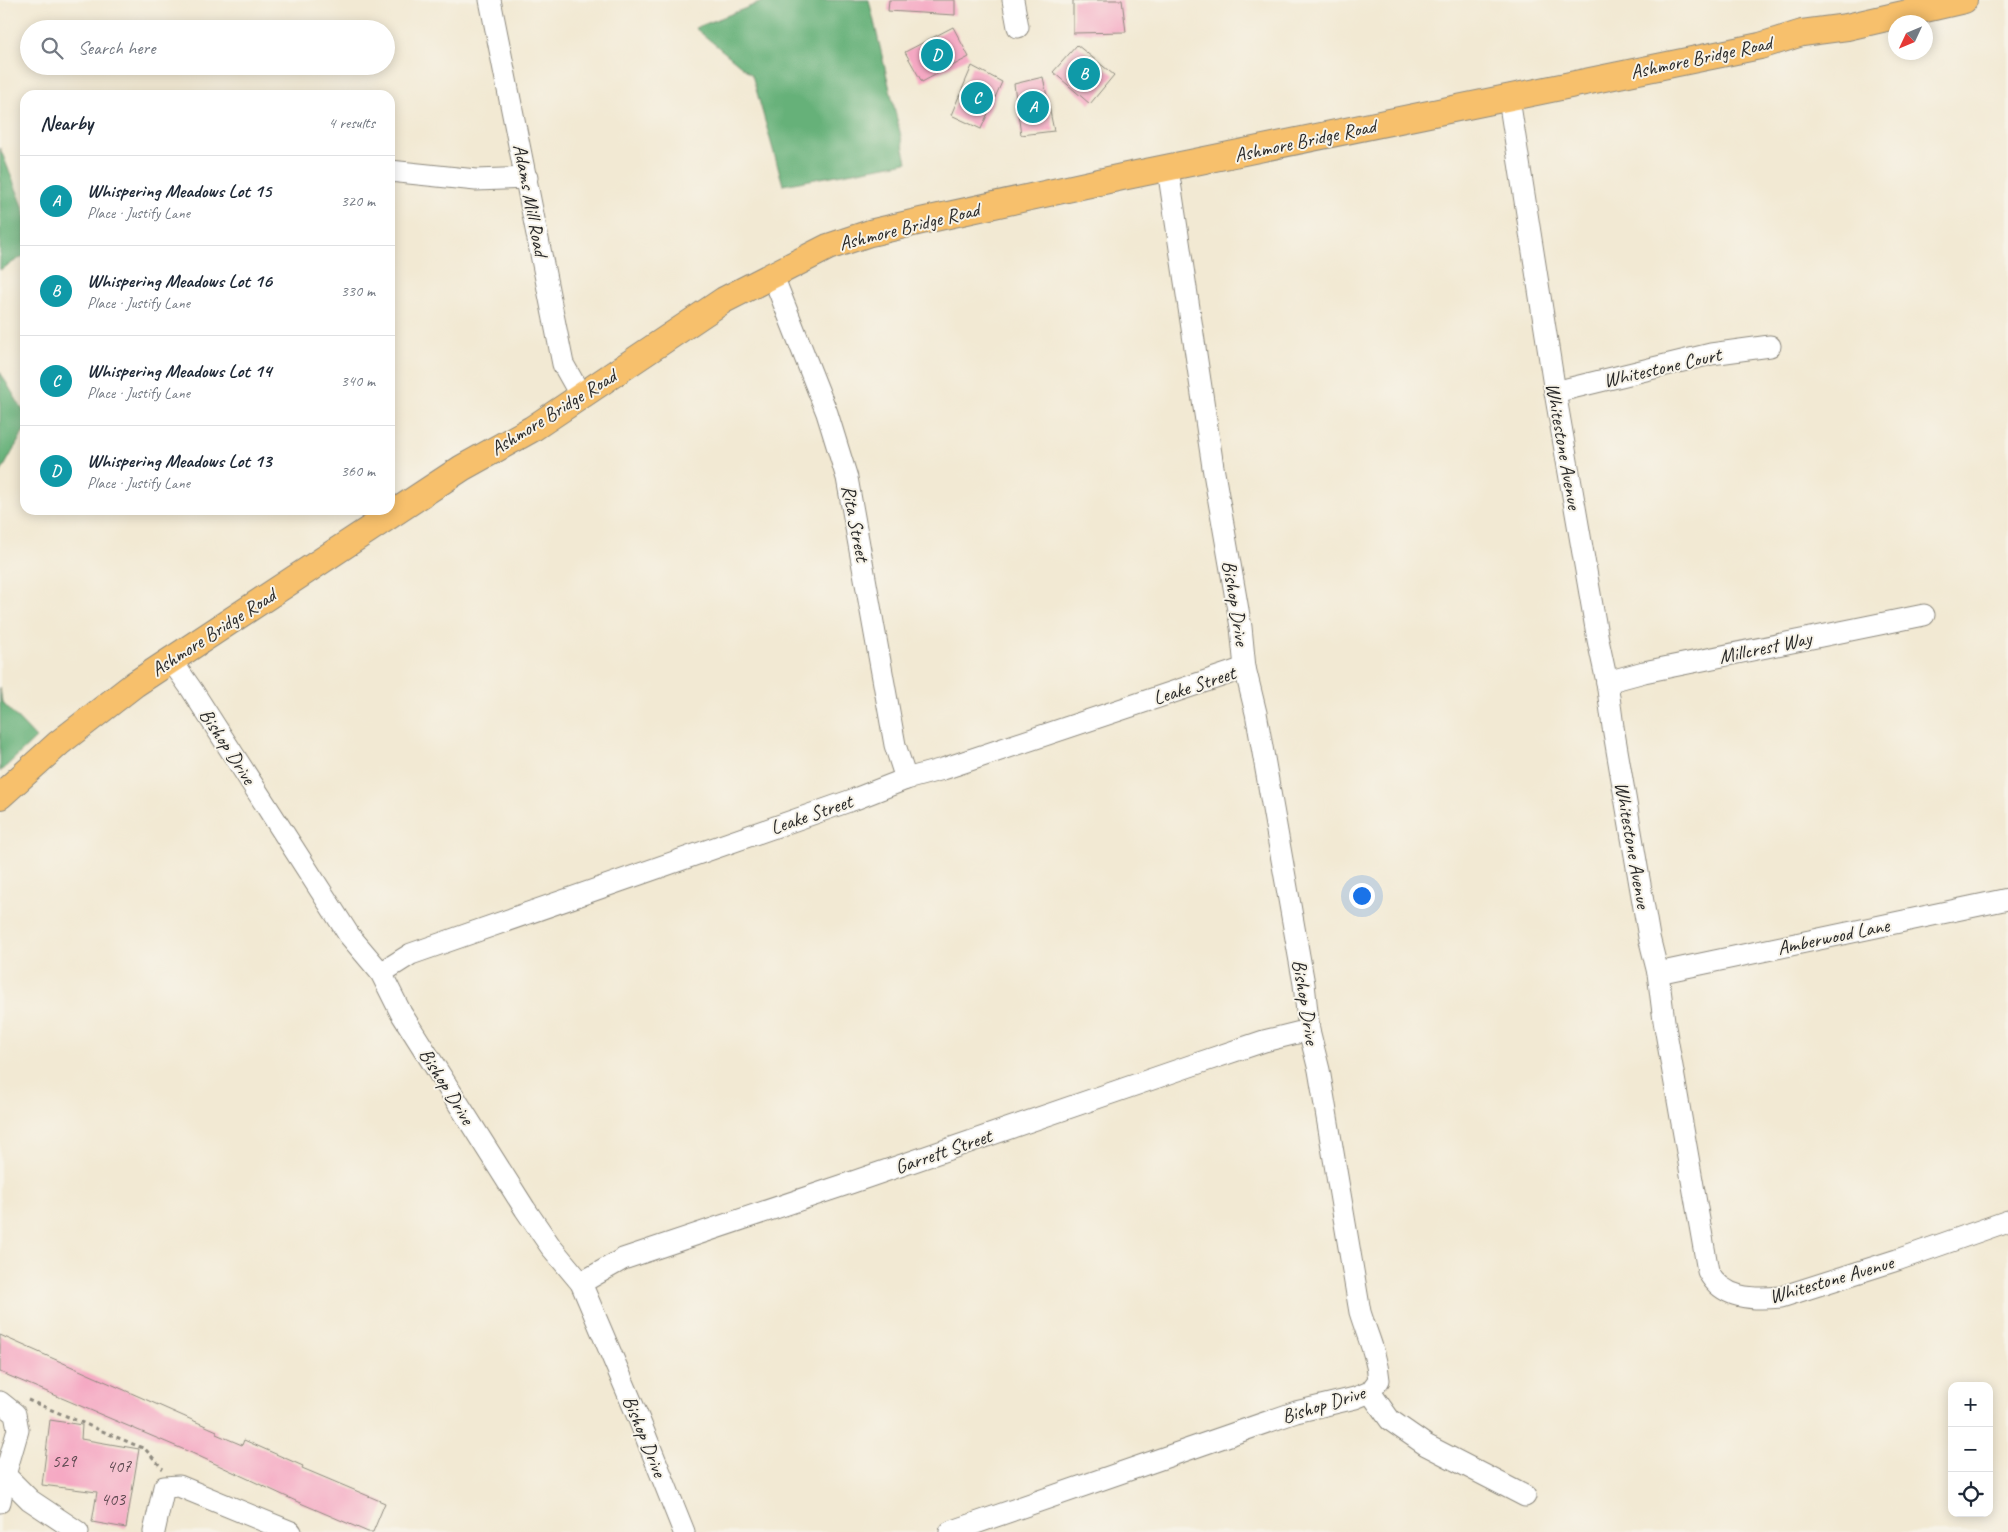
<!DOCTYPE html>
<meta charset="utf-8">
<style>
body{margin:0;font-family:Caveat,sans-serif;background:#f2f2f3;color:#1f2937}
.controls{position:absolute;right:15px;bottom:15px;display:grid;overflow:hidden;border-radius:10px;box-shadow:0 2px 12px #0003}
.controls button{width:45px;height:45px;display:grid;place-items:center;padding:0;border:0;border-bottom:1px solid #e0e1e3;background:#fff;color:#1f2937;font:25px sans-serif}
.compass{position:absolute;left:1888px;top:15px;width:45px;height:45px;border-radius:50%;background:#fff;box-shadow:0 2px 12px #0003;rotate:226deg}
.you{position:absolute;left:1361px;top:895px;width:18px;height:18px;margin:-12px;border:4px solid #fff;border-radius:50%;background:#1a73e8;box-shadow:0 0 0 8px #1a73e833}
.badge{display:grid;place-items:center;width:32px;height:32px;border-radius:50%;background:#111827;color:#fff;font-size:16px;font-weight:700}
.pin{position:absolute;translate:-50% -50%;border:2px solid #fff;box-shadow:0 1px 5px #0006}
.list{margin:0;padding:0;list-style:none}
h2{display:flex;justify-content:space-between;align-items:center;height:65px;margin:0;padding:0 20px;font-size:21px}
h2 small{font-size:16px;font-weight:400;color:#747a83}
.list li{display:grid;grid-template-columns:32px 1fr auto;gap:15px;align-items:center;box-sizing:border-box;height:90px;padding:0 20px;border-top:1px solid #e0e1e3}
.list b{display:block;font-size:19px;white-space:nowrap}
.list p{margin:0;font-size:16px;white-space:nowrap;color:#747a83}
.list em{font-size:16px;font-style:normal;color:#747a83}
.icon{flex:none;width:28px;height:28px;fill:none;stroke:currentColor;stroke-width:2;stroke-linecap:round;stroke-linejoin:round}
.map{position:relative;flex:none;width:2008px;height:1532px;overflow:hidden}
.search{position:absolute;background:#fff;box-shadow:0 2px 12px #0003;left:20px;top:20px;width:375px;height:55px;display:flex;align-items:center;gap:12px;box-sizing:border-box;padding:0 18px;border-radius:28px;color:#747a83;font-size:19px}
.panel{position:absolute;background:#fff;box-shadow:0 2px 12px #0003;left:20px;top:90px;width:375px;height:425px;border-radius:15px}
.map>svg:first-child{display:block}
.forest{fill:#66b179;stroke:#486e52}
.building{fill:#f5a8c3}
.lines{fill:none;stroke-linecap:round;stroke-linejoin:round}
.minor-casing{stroke:#8e8a7f;stroke-width:23}
.major-casing{stroke:#8e8a7f;stroke-width:28}
.path{stroke:#8e8a7f;stroke-width:3;stroke-dasharray:4 4;stroke-linecap:butt}
.minor{stroke:#fff;stroke-width:21}
.major{stroke:#f7c06c;stroke-width:26}
.labels{text-anchor:middle;stroke-width:4;stroke-linejoin:round;paint-order:stroke}
.number-label{font-size:18px;fill:#5e4a51}
.street-label{font-size:20px;fill:#2b2b2b;stroke:#f7f3e8}
</style>
<div class="map">
<svg width="2008" height="1532" viewBox="0 0 2008 1532">
<rect width="100%" height="100%" fill="#f7f3e8"/>
<filter id="ink" filterUnits="userSpaceOnUse"><feTurbulence type="fractalNoise" baseFrequency=".02" numOctaves="2"/><feDisplacementMap in="SourceGraphic" scale="10" xChannelSelector="R" yChannelSelector="G"/><feConvolveMatrix kernelMatrix="1 2 1 2 8 2 1 2 1" color-interpolation-filters="sRGB"/></filter>
<filter id="wash" filterUnits="userSpaceOnUse"><feTurbulence type="fractalNoise" baseFrequency=".0096" numOctaves="4" result="noise"/><feDisplacementMap in="SourceGraphic" scale="20" xChannelSelector="R" yChannelSelector="G"/><feGaussianBlur stdDeviation="1.12" result="paint"/><feColorMatrix in="noise" values="0 0 0 0 0 0 0 0 0 0 0 0 0 0 0 0 0 1.4 0 .05"/><feComposite in="paint" operator="in"/></filter>
<g filter="url(#wash)">
<rect width="100%" height="100%" fill="#f2e9d3"/>
<g class="forest">
<path d="M767,0H869L907,162L783,185L752,75L695,28Z"/>
<path d="M0,148L25,211V255L0,270Z"/>
<path d="M0,372L25,414V429L0,474Z"/>
<path d="M0,688L2,702L36,738L0,772Z"/>
</g>
<g id="blocks">
<g class="building">
<path d="M889,0H955V15L888,11Z"/>
<path d="M1073,0H1122L1126,32L1073,33Z"/>
<path d="M953,27L969,57L922,82L905,52Z"/>
<path d="M1077,45L1114,75L1090,104L1053,72Z"/>
<path d="M972,66L1002,82L981,129L951,115Z"/>
<path d="M1043,77L1054,131L1021,135L1014,84Z"/>
<path d="M0,1335L217,1431L216,1434L242,1445L244,1440L303,1466L302,1468L385,1503L373,1532H368L298,1502L192,1453L0,1372Z"/>
<path d="M50,1420L82,1425L81,1439L139,1449L126,1528L92,1522L97,1492L42,1485Z"/>
</g>
</g>
</g>
<g filter="url(#ink)">
<use href="#blocks" fill-opacity="0" stroke="#8e8a7f" stroke-width="1"/>
<g class="lines">
<g class="minor-casing">
<g id="minor">
<path d="M490,0L563,364L581,396"/>
<path d="M1013,0L1018,27"/>
<path d="M1509,99L1555,392L1598,640L1607,682L1613,727L1649,937L1658,973L1664,1021L1708,1271C1722,1299 1753,1300 1781,1297L1897,1260L2008,1221"/>
<path d="M390,171L476,180L527,178"/>
<path d="M773,276L827,413L847,478L895,745L906,779"/>
<path d="M1555,392L1711,354L1770,346"/>
<path d="M171,660L192,690L349,935L381,973L401,1013L525,1209L551,1247L581,1283L640,1422L684,1532"/>
<path d="M1607,682L1644,672L1924,615"/>
<path d="M381,973L411,954L855,799L906,779L943,769L1245,668"/>
<path d="M1658,973L2008,899"/>
<path d="M581,1283L623,1259L850,1183L1190,1066L1264,1041L1309,1030"/>
<path d="M1370,1392L1390,1420L1426,1445L1525,1496"/>
<path d="M0,1402L15,1414L18,1430L5,1475L0,1502"/>
<path d="M0,1470L30,1500L78,1532"/>
<path d="M154,1532L164,1487L179,1486L291,1532"/>
<path d="M950,1532L1296,1412L1355,1398L1370,1392L1379,1380C1377,1355 1367,1335 1360,1312L1319,1070L1309,1030L1304,984L1256,713L1245,668L1241,627L1213,467L1168,169"/>
</g>
</g>
<g class="major-casing">
<path id="major" d="M0,796L59,743L135,684L462,468L532,429L724,300L828,247L870,233L921,221L1122,177L1760,46L1802,33L1847,27L1964,0"/>
</g>
<path class="path" d="M28,1400L145,1449L163,1469"/>
<use href="#minor" class="minor"/>
<use href="#major" class="major"/>
</g>
</g>
<g class="labels">
<g class="number-label">
<text x="64" y="1467">529</text>
<text x="119" y="1472">407</text>
<text x="113" y="1505">403</text>
</g>
<g class="street-label">
<text transform="translate(1701 57) rotate(-12)" y="7">Ashmore Bridge Road</text>
<text transform="translate(1305 140) rotate(-12)" y="7">Ashmore Bridge Road</text>
<text transform="translate(531 200) rotate(79)" y="7">Adams Mill Road</text>
<text transform="translate(909 226) rotate(-14)" y="7">Ashmore Bridge Road</text>
<text transform="translate(1662 367) rotate(-13)" y="7">Whitestone Court</text>
<text transform="translate(553 412) rotate(-32)" y="7">Ashmore Bridge Road</text>
<text transform="translate(1564 446) rotate(80)" y="7">Whitestone Avenue</text>
<text transform="translate(856 523) rotate(79)" y="7">Rita Street</text>
<text transform="translate(1236 603) rotate(81)" y="7">Bishop Drive</text>
<text transform="translate(213 632) rotate(-33)" y="7">Ashmore Bridge Road</text>
<text transform="translate(1765 647) rotate(-12)" y="7">Millcrest Way</text>
<text transform="translate(1194 685) rotate(-18)" y="7">Leake Street</text>
<text transform="translate(228 746) rotate(57)" y="7">Bishop Drive</text>
<text transform="translate(811 814) rotate(-19)" y="7">Leake Street</text>
<text transform="translate(1633 845) rotate(80)" y="7">Whitestone Avenue</text>
<text transform="translate(1833 936) rotate(-12)" y="7">Amberwood Lane</text>
<text transform="translate(1306 1002) rotate(81)" y="7">Bishop Drive</text>
<text transform="translate(447 1086) rotate(58)" y="7">Bishop Drive</text>
<text transform="translate(943 1151) rotate(-19)" y="7">Garrett Street</text>
<text transform="translate(1831 1279) rotate(-16)" y="7">Whitestone Avenue</text>
<text transform="translate(1323 1404) rotate(-17)" y="7">Bishop Drive</text>
<text transform="translate(645 1436) rotate(68)" y="7">Bishop Drive</text>
</g>
</g>
</svg>
<div class="controls">
<button>+</button>
<button>−</button>
<button><svg class="icon" aria-label="locate" viewBox="0 0 24 24"><circle cx="12" cy="12" r="6"/><path d="M12 2v4M12 18v4M2 12h4M18 12h4"/></svg></button>
</div>
<svg class="compass" viewBox="-18 -18 36 36"><path d="M0-13l5 13h-10z" fill="#e53935"/><path d="M0 13l5-13h-10z" fill="#747a83"/></svg>
<div class="you"></div>
<div class="pin badge" style="left:1033px;top:107px;background:#0f9aa8">A</div>
<div class="pin badge" style="left:1084px;top:74px;background:#0f9aa8">B</div>
<div class="pin badge" style="left:977px;top:98px;background:#0f9aa8">C</div>
<div class="pin badge" style="left:937px;top:55px;background:#0f9aa8">D</div>
<div class="search"><svg class="icon" aria-label="search" viewBox="0 0 24 24"><circle cx="10" cy="10" r="6"/><path d="M15 15l6 6"/></svg>Search here</div>
<section class="panel">
<h2>Nearby<small>4 results</small></h2>
<ul class="list">
<li><span class="badge" style="background:#0f9aa8">A</span><div><b>Whispering Meadows Lot 15</b><p>Place · Justify Lane</p></div><em>320 m</em></li>
<li><span class="badge" style="background:#0f9aa8">B</span><div><b>Whispering Meadows Lot 16</b><p>Place · Justify Lane</p></div><em>330 m</em></li>
<li><span class="badge" style="background:#0f9aa8">C</span><div><b>Whispering Meadows Lot 14</b><p>Place · Justify Lane</p></div><em>340 m</em></li>
<li><span class="badge" style="background:#0f9aa8">D</span><div><b>Whispering Meadows Lot 13</b><p>Place · Justify Lane</p></div><em>360 m</em></li>
</ul>
</section>
</div>
